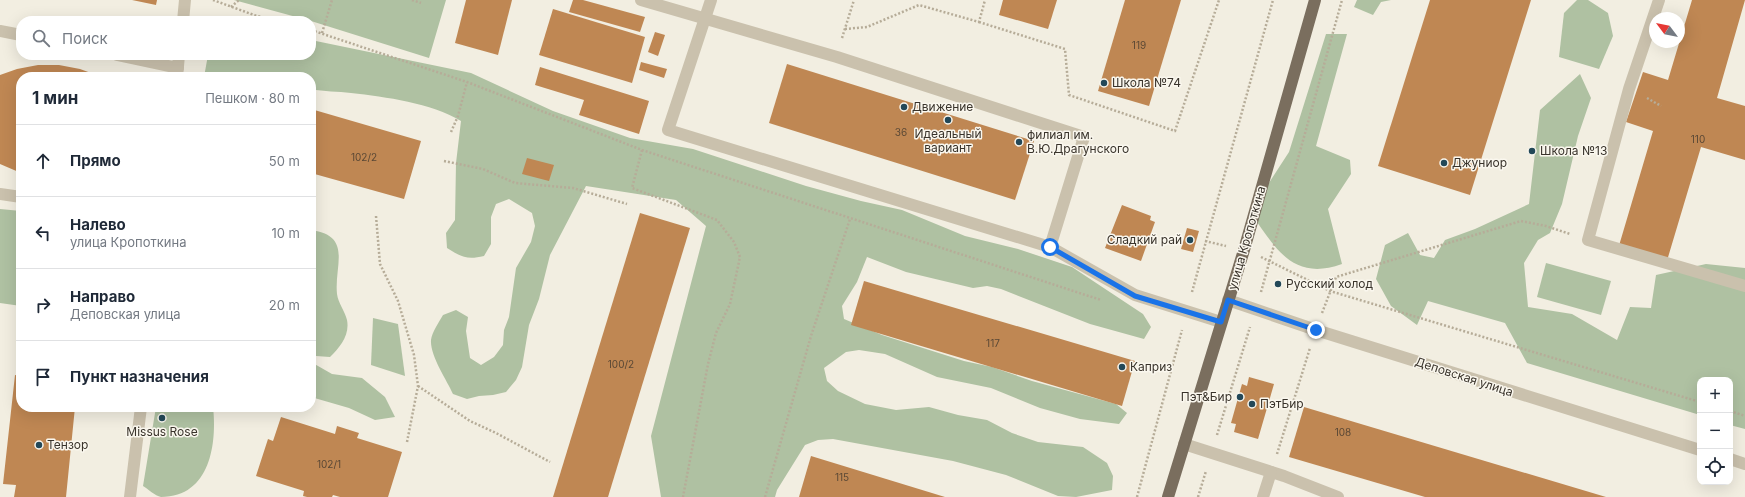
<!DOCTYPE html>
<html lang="ru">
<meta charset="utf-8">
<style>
body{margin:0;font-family:Inter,sans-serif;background:#f6f6f7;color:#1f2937}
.controls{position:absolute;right:12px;bottom:12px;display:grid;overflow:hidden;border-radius:8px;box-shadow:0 4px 16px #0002}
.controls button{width:36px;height:36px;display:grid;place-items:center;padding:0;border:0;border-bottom:1px solid #e0e1e3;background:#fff;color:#1f2937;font:20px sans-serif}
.compass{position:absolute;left:1649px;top:12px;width:36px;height:36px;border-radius:50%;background:#fff;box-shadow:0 4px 16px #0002;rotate:302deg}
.stop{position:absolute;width:12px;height:12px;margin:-9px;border:3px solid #1a73e8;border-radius:50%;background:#fff}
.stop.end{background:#1a73e8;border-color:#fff;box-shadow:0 1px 4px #0008}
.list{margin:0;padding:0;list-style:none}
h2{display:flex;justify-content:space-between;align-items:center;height:52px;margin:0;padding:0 16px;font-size:17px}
h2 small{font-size:13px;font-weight:400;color:#747a83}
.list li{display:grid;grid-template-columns:26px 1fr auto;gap:12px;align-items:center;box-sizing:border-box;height:72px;padding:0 16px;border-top:1px solid #e0e1e3}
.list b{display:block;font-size:15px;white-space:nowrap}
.list p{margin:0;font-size:13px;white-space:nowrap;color:#747a83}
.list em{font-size:13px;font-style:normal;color:#747a83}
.icon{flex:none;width:22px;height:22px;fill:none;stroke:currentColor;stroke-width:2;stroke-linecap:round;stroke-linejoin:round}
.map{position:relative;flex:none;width:1745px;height:497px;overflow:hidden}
.search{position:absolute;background:#fff;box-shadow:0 4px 16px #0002;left:16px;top:16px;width:300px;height:44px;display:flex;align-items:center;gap:10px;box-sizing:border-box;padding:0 14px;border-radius:16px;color:#747a83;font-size:15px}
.panel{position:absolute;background:#fff;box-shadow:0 4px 16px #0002;left:16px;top:72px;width:300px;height:340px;border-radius:16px}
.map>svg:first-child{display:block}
.green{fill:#afc1a2}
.building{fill:#bf8753}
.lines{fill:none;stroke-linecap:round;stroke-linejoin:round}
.path{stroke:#b6ac98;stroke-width:2.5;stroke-dasharray:2 2;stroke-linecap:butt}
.minor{stroke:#cac1ad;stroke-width:12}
.major{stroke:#7a6e5e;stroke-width:12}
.route{stroke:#1a73e8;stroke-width:5}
.poi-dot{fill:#234858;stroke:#faf7ee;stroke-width:1.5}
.labels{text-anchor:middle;stroke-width:3;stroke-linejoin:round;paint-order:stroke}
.number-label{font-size:10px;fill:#5a4835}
.poi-label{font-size:12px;fill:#39332b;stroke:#faf7ee;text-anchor:start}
.street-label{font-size:12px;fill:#39332b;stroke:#faf7ee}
</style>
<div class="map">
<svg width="1745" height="497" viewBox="0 0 1745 497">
<rect width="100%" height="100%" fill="#f2eee1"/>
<g class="green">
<path d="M234,0H446L429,58L311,21Z"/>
<path d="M1357,0H1391L1381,2L1373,15L1354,7Z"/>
<path d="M1577,0H1588L1608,13L1613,36L1599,69L1559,57L1564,13Z"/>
<path d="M1326,34H1347L1316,146L1350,160L1351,174L1328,209L1342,264C1292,282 1275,247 1250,212L1289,152Z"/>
<path d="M311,40L471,73L553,111L630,138L693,149L806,186L861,201L902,210L965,236L1018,249L1072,267L1143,314L1151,327L1144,339L1090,324L1001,289L987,286L973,288L906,272L867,257L857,282L842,306L844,319L882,335L964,361L992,367L1032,381L1116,404L1127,413L1119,424L1080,419L1040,408L991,388L937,377L885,354L859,350L846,352L824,368L827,381L838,391L865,404L896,410L929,407L958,415L987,420L1012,433L1038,442L1083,447L1107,463L1113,476L1112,490L1076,497L1058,496L1006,475L953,461L833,439L818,440L805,445L777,490L775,497H661L651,436L706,226L676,200L586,186L550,255L539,299L529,325L522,367L516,380L506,392L493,395L479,396L467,399L453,394C447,380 430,356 431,340C432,332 439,322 443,315L456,310L468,317L466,331L470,358L481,365L494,357L503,345L504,330L509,317L516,268L531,242L535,226L532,213L509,199L496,204L491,217V244L484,256C467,260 461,257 447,248L446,233L455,220L456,163L461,121C431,103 386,97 351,93C338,91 324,92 311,89V77H204L208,55H311Z"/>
<path d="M1580,74L1591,98L1578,136L1562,204L1550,233L1538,240L1524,263L1528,307L1572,314L1617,340L1630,307L1651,308L1656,275L1706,264L1745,268V429L1730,425V380H1700V415L1527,363L1505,323L1428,301L1417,325L1391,306L1376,279L1385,245L1408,233L1420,255L1434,258L1445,240L1475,229L1529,204L1540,110Z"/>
<path d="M0,209L21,211V306L0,303Z"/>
<path d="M311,230C353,236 334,265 337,294C338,303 345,311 347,320C350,335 340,347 330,357L316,356L311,353Z"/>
<path d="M1546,263L1611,281L1601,315L1537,297Z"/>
<path d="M373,318L398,324L405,376L371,365Z"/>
<path d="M311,362L332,374L362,378L385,397L395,417L375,420L349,408L311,397Z"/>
<path d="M156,407H213C217,442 211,497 161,497C155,496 148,489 143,486Z"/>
</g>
<g class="building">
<path d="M132,0H157L156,5Z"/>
<path d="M466,0H512L498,55L455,43Z"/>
<path d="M573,0H583L645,17L640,32L569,12Z"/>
<path d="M1003,0H1057L1048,29L999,15Z"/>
<path d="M1125,0H1181L1149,106L1098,91Z"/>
<path d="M1430,0H1531L1470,195L1378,166Z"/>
<path d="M1692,0H1745L1717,98L1745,106V160L1701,147L1666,264L1618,249L1653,131L1626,122L1643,72L1668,80Z"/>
<path d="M553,9L645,37L632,83L539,55Z"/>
<path d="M655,32L665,35L658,56L648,52Z"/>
<path d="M641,62L667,69L664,78L639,70Z"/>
<path d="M787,64L1034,141L1015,200L769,123Z"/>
<path d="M38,65H59L80,69L102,77H21V173L0,164V75L17,69Z"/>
<path d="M540,67L649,101L639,134L579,115L584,100L535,85Z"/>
<path d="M311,109L421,141L404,199L311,173Z"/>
<path d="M527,158L554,165L549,181L522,174Z"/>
<path d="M1122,205L1151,216L1150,220L1155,222L1141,261L1105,248Z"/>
<path d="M640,213L690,228L608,497H553Z"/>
<path d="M1187,228L1199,231L1193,252L1181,249Z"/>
<path d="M864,281L1135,361L1122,406L851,325Z"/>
<path d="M15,375L21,376V407H75L66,497H14L16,485L3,484Z"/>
<path d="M1249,377L1274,384L1258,439L1234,432L1236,424L1231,423L1242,384L1247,386Z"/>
<path d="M1304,407L1606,497H1425L1289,457Z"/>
<path d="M281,417L335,434L337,426L359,433L357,438L402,452L388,497H340L333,495L332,497H307L303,496L304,491L256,476L268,439L273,441Z"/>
<path d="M811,456L945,497H799Z"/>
</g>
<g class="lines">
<g class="path">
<path d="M213,0L254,15L276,21"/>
<path d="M412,0L421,3"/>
<path d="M231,7L239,0"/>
<path d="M979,22L1065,49L1069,95L1175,131L1219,0"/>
<path d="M845,29L867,27L919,5L979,22L985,0"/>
<path d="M311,30L467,82L642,150L1101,300"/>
<path d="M322,33L332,0"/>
<path d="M842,38L854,0"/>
<path d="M1647,98L1661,106"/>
<path d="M451,132L458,116L467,82"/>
<path d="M642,150L632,188L717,220L734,242L740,257L730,304L716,333L708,364L683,497"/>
<path d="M444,161L483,169L515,183L573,188L627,204"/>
<path d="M376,216L380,264L398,301L414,355L418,386L407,442"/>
<path d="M1205,241L1226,246"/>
<path d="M1261,257L1330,291L1700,402"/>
<path d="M1192,292L1273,0"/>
<path d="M1261,292L1342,0"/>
<path d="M1322,313L1336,277L1521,221L1546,226L1570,234"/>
<path d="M418,386L470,421L496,433L550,462"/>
<path d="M1730,411L1745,416"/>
<path d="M1217,435L1250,327"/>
<path d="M1277,454L1310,348"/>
<path d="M765,497L811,336L850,219"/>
<path d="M1137,497L1182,330"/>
<path d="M1198,497L1206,471"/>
</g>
<g class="minor">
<path d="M641,0L837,57L1084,137L1050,247L1135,295L1221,322"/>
<path d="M711,0L668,130L1050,247"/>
<path d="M1659,0L1629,89L1588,240L1745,286"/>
<path d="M183,21L185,0"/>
<path d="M0,31L21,35"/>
<path d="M117,55L178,68"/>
<path d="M177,77L179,55"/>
<path d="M0,194L21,197"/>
<path d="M1228,300L1316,330L1700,450"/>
<path d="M1184,444L1284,476L1338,497"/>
<path d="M1730,459L1745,464"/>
<path d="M130,497L141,407"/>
<path d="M1263,497L1271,472"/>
</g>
<path class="major" d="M1168,497L1244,250L1315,0"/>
</g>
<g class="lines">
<path class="route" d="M1050,247L1135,296L1221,322L1228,300L1316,330"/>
</g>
<g class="poi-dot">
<circle cx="1104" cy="83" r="4"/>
<circle cx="904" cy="107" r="4"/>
<circle cx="948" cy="120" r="4"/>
<circle cx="1019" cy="142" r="4"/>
<circle cx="1532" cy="151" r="4"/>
<circle cx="1444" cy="163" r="4"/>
<circle cx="1190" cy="240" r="4"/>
<circle cx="1278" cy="284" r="4"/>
<circle cx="1122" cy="367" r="4"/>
<circle cx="1240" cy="397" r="4"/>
<circle cx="1252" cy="404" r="4"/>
<circle cx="162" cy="418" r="4"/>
<circle cx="39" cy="445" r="4"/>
</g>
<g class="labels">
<g class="number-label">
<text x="1139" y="49">119</text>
<text x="901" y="136">36</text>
<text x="1698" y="143">110</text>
<text x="364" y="161">102/2</text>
<text x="993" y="347">117</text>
<text x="621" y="368">100/2</text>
<text x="1343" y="436">108</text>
<text x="329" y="468">102/1</text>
<text x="842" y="481">115</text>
</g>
<g class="poi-label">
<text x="1112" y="87">Школа №74</text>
<text x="912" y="111">Движение</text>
<text x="948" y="138" text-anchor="middle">Идеальный<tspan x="948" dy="14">вариант</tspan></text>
<text x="1027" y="139">филиал им.<tspan x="1027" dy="14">В.Ю.Драгунского</tspan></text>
<text x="1540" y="155">Школа №13</text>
<text x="1452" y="167">Джуниор</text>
<text x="1182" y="244" text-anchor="end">Сладкий рай</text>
<text x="1286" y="288">Русский холод</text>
<text x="1130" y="371">Каприз</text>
<text x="1232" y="401" text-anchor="end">Пэт&amp;Бир</text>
<text x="1260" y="408">ПэтБир</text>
<text x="162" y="436" text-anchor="middle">Missus Rose</text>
<text x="47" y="449">Тензор</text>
</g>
<g class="street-label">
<text transform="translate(1247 238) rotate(-74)" y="4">улица Кропоткина</text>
<text transform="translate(1464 377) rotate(18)" y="4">Деповская улица</text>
</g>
</g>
</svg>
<div class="controls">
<button>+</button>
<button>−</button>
<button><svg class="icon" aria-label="locate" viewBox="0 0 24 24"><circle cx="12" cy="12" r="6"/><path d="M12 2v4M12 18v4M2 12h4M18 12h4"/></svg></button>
</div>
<svg class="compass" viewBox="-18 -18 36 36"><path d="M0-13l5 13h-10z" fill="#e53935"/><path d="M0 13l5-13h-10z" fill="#747a83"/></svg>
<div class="stop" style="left:1050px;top:247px"></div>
<div class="stop end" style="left:1316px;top:330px"></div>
<div class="search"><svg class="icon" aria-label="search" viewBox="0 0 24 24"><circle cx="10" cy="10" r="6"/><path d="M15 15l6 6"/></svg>Поиск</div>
<section class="panel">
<h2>1 мин<small>Пешком · 80 m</small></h2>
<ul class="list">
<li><svg class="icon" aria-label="ahead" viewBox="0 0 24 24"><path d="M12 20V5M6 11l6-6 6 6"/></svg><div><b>Прямо</b></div><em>50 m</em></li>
<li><svg class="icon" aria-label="left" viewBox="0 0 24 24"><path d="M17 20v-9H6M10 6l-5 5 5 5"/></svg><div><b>Налево</b><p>улица Кропоткина</p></div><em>10 m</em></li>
<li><svg class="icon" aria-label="right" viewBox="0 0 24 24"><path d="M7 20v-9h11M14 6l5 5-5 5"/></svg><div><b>Направо</b><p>Деповская улица</p></div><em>20 m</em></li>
<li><svg class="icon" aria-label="arrive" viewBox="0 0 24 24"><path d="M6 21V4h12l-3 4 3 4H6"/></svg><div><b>Пункт назначения</b></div></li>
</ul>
</section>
</div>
